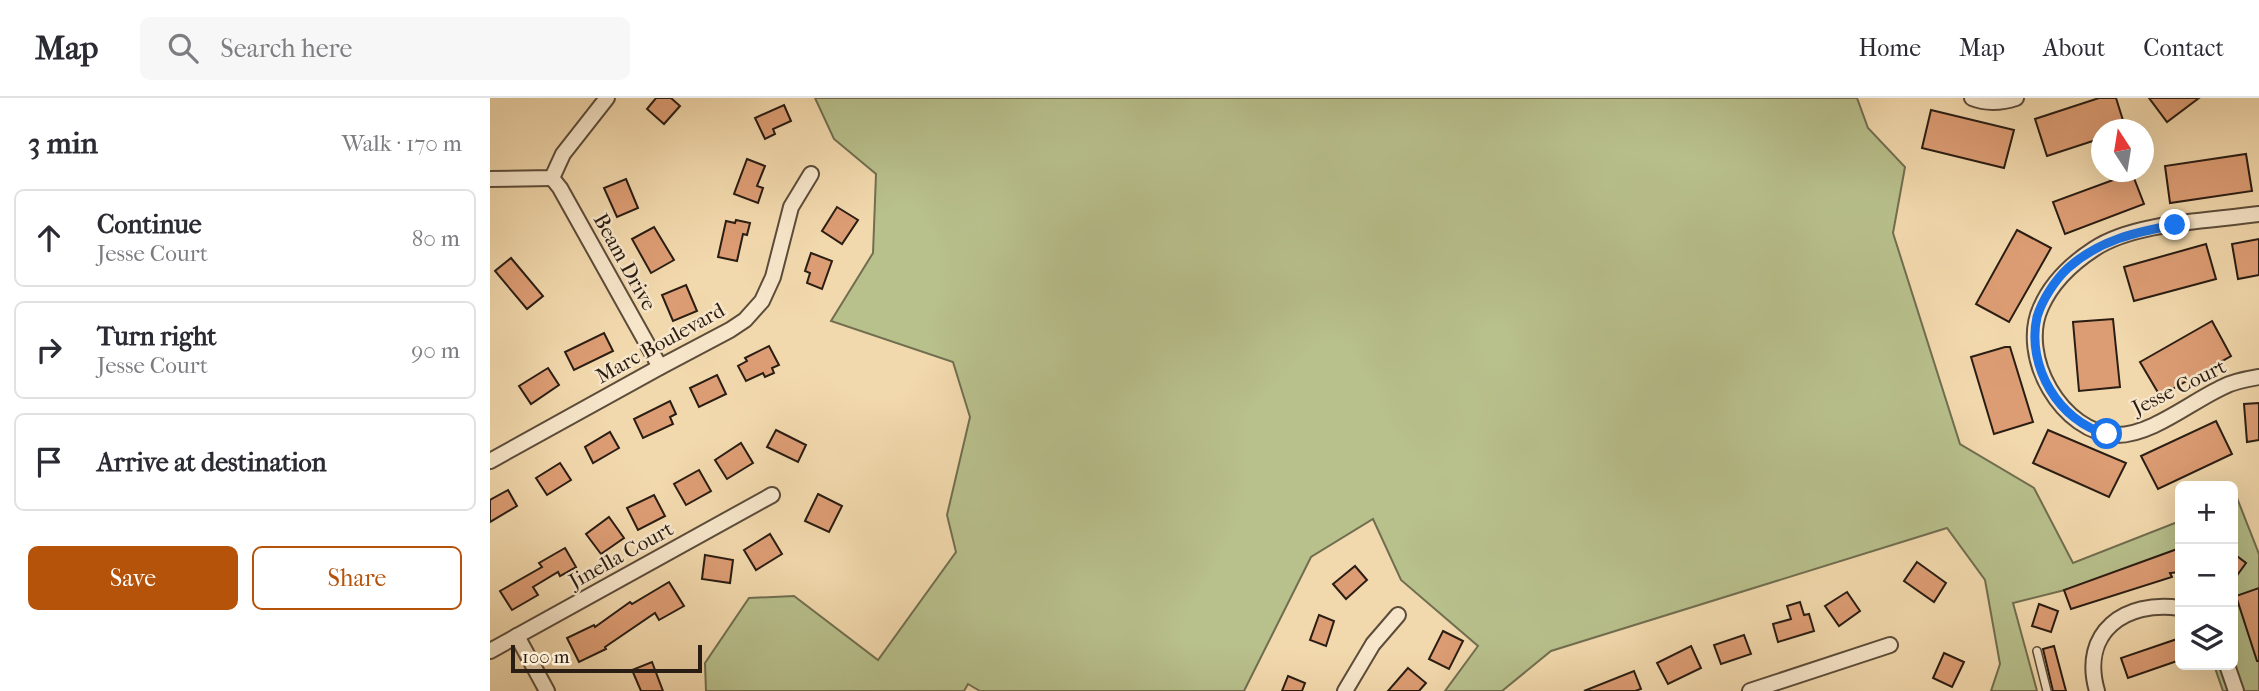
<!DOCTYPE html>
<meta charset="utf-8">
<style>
body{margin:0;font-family:"IM FELL French Canon",serif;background:#f7f7f7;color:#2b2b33}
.controls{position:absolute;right:21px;bottom:21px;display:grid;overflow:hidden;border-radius:10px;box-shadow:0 7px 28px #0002}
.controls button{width:63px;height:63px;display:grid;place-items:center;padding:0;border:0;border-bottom:2px solid #e1e1e2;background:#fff;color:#2b2b33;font:35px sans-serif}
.compass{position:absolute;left:1601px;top:21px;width:63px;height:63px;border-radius:50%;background:#fff;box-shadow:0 7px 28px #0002;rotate:348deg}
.scale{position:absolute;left:21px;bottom:18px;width:191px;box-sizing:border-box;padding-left:7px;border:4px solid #2a1d13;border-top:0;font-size:19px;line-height:24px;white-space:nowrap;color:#2a1d13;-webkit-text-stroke:5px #f7e6ca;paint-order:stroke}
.stop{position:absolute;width:21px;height:21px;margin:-16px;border:5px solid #1a73e8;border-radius:50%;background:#fff}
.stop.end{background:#1a73e8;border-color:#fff;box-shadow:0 2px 7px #0008}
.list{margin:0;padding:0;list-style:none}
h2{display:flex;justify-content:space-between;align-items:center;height:91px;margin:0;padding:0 28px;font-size:30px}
h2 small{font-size:23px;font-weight:400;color:#7c7c81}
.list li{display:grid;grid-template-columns:46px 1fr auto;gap:21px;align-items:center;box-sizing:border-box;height:98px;margin:0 14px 14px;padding:0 14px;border:2px solid #e1e1e2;border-radius:10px}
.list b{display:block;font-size:26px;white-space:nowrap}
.list p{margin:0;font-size:23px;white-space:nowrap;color:#7c7c81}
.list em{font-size:23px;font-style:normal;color:#7c7c81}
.actions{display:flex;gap:14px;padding:21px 28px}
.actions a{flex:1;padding:16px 0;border:2px solid #b45309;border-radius:10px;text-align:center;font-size:24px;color:#b45309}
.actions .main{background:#b45309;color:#fff}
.icon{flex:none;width:38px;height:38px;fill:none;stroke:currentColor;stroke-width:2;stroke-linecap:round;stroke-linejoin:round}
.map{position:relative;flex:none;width:1769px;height:593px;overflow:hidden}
header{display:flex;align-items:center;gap:42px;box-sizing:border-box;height:98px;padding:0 35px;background:#fff;border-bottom:2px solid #e1e1e2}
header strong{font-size:33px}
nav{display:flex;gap:38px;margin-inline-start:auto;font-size:24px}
.search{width:490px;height:63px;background:#f7f7f7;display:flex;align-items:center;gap:18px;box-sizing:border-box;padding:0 24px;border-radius:10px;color:#7c7c81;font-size:26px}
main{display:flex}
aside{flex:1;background:#fff}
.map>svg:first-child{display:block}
.green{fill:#b8c08c;stroke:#716e50;stroke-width:2}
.building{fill:#dd9d74;stroke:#2a1d13;stroke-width:2}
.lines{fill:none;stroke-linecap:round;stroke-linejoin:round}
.service-casing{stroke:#5c4c3a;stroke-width:10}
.minor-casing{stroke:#5c4c3a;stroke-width:18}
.service{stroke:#f7e6ca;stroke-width:7}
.minor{stroke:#f7e6ca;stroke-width:14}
.route{stroke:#1a73e8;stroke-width:9}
.labels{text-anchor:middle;stroke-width:5;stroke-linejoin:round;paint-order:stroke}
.street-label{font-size:21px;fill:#2a1d13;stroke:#f7e6ca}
</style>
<header>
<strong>Map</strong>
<div class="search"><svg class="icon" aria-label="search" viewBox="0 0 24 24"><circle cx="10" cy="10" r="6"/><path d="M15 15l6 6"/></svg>Search here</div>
<nav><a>Home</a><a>Map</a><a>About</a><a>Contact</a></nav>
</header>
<main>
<aside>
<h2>3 min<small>Walk · 170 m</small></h2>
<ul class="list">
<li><svg class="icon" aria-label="ahead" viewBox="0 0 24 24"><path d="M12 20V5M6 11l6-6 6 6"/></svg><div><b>Continue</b><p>Jesse Court</p></div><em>80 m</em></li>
<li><svg class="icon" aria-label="right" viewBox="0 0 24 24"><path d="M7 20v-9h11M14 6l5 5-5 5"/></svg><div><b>Turn right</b><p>Jesse Court</p></div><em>90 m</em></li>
<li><svg class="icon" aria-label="arrive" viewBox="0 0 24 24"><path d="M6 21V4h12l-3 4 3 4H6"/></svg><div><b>Arrive at destination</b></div></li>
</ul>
<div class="actions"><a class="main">Save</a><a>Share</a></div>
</aside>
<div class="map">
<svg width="1769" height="593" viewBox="0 0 1769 593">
<rect width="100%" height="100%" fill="#f2d9ad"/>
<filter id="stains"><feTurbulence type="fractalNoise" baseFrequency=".00286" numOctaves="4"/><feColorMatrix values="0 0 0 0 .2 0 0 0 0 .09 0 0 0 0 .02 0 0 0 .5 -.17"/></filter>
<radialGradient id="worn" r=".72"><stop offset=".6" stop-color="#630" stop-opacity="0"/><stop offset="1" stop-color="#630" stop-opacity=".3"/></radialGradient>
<g class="green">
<path d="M325,0H1367L1378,30L1415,69L1403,135L1470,346L1544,390L1583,465L1690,423V470L1643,475L1523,505L1547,593H1501L1510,566L1495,482L1457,430L1061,553L1012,593H955L988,548L911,482L883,421L821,459L754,593H490L478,586L474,593H216L215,565L259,500L304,498L388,562L466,454L457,417L480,319L463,264L341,223L383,155L386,76L344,41Z"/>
<path d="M1747,400L1769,456V593H1733L1724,567H1743V402Z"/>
</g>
<g class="building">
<path d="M166,0H181L190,8L174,26L157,11Z"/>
<path d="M1609,0H1626L1636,32H1612V40L1557,58L1545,21Z"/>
<path d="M1659,0H1709L1677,24Z"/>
<path d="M294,7L301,23L283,31L285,36L275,41L265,20Z"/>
<path d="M1441,12L1524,32L1514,70L1432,50Z"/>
<path d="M1756,56L1762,93L1680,105L1675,68Z"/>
<path d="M257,61L275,68L267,88L273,90L268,105L244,96Z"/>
<path d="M1642,75L1654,106L1575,136L1563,104Z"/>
<path d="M136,81L148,110L127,119L114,90Z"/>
<path d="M347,109L368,122L352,146L332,133Z"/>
<path d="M246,122L260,125L257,137L253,136L247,163L228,159L236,123L245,125Z"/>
<path d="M164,129L184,162L161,175L142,141Z"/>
<path d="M1527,132L1561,150L1519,224L1486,206Z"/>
<path d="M1769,141V177L1748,181L1742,146Z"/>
<path d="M1716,146L1726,181L1644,203L1634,169Z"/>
<path d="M321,155L342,163L332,191L317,185L320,175L315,173Z"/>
<path d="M21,160L53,198L37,211L5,173Z"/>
<path d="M196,187L207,213L183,223L172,197Z"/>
<path d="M1623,221L1630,289L1589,293L1583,224Z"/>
<path d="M1722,223L1741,258L1670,298L1650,264Z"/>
<path d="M114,235L123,253L84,272L75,254Z"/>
<path d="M279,248L289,267L282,270L284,275L275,279L273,275L256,283L248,268L257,263L255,260Z"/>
<path d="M1515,249H1520L1543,324L1504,336L1481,259Z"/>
<path d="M58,270L69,287L41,306L29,288Z"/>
<path d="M227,277L236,296L209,309L200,290Z"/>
<path d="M180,303L186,316L180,319L183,326L153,340L144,321Z"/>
<path d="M1769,305V342L1757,344L1754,306Z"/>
<path d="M1726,323L1742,356L1668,391L1651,358Z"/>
<path d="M286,332L316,347L308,364L277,349Z"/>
<path d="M1558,332L1636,365L1619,399L1543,365Z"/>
<path d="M120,334L129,350L103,365L95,349Z"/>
<path d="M251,345L263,365L237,381L225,362Z"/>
<path d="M70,365L81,382L57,397L46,380Z"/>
<path d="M209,372L221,393L196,407L184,386Z"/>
<path d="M18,392L27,408L0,424V402Z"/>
<path d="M328,396L352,408L339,434L315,423Z"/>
<path d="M164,397L175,418L148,432L137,410Z"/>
<path d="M119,419L134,440L111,456L96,436Z"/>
<path d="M280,436L292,456L266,472L254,452Z"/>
<path d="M75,450L86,469L70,478L68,474L43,489L48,497L22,512L10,493L52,469L49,465Z"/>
<path d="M1690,450V474L1680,475L1682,479L1581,511L1574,492Z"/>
<path d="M1743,455L1756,465L1743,483Z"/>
<path d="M215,457L243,462L240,485L212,481Z"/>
<path d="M1427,464L1456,485L1444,504L1414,483Z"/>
<path d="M865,468L877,482L856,501L843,486Z"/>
<path d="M179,484L194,508L169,522L165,515L115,549L116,551L89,564L77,540L104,527L105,529L140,504L142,506Z"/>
<path d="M1769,490V563H1767L1746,498Z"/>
<path d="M1357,494L1370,513L1349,528L1335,508Z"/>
<path d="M1310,504L1314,517L1319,516L1324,533L1288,544L1283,526L1301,521L1297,508Z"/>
<path d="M1549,506L1568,513L1561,534L1542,528Z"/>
<path d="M829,517L844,523L836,548L820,542Z"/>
<path d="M953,533L973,543L959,571L939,561Z"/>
<path d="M1254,537L1261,556L1231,566L1224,547Z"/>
<path d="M1690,540V562L1638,580L1631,560Z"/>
<path d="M1201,548L1211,570L1178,586L1167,565Z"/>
<path d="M1564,548L1576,593H1563L1553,551Z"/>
<path d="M1454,555L1474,564L1462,589L1443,580Z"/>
<path d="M162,564L173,593H151L142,572Z"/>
<path d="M918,570L936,585L929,593H898Z"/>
<path d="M1144,573L1151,591L1145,593H1094Z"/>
<path d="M798,578L815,585L812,593H792Z"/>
</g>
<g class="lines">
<g class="service-casing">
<path id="service" d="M1547,553L1557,593"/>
</g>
<g class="minor-casing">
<g id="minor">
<path d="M1482,0C1497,6 1511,5 1526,0"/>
<path d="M62,80L70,90L170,269"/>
<path d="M0,81L62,80L73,56L117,0"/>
<path d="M1769,116C1720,123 1644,124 1604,151C1581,166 1562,184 1551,209C1528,258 1572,336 1627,337C1662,337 1702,303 1733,289C1744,283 1757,281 1769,279"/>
<path d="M0,363L170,269L240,232L255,222L272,203L283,179L301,109L321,76"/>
<path d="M27,538L57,593"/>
<path d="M0,553L282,397"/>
<path d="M1737,567L1746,593"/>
<path d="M855,593L883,546L908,517"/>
<path d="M1260,593L1400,547"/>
<path d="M1607,593C1590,534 1635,502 1690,510"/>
</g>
</g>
<use href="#service" class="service"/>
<use href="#minor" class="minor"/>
</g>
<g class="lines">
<path class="route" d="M1617,336C1569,324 1536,268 1547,219C1552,202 1565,182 1578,170C1609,142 1646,134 1685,127"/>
</g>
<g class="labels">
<g class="street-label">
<text transform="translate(135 164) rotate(61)" y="7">Beam Drive</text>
<text transform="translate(170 245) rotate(-29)" y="7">Marc Boulevard</text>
<text transform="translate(1689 289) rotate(-26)" y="7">Jesse Court</text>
<text transform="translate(131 457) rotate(-29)" y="7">Jinella Court</text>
</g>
</g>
<rect width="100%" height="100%" filter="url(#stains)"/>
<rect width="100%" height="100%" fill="url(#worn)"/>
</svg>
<div class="controls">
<button>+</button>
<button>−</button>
<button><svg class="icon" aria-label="layers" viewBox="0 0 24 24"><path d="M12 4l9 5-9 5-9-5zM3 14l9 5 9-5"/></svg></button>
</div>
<svg class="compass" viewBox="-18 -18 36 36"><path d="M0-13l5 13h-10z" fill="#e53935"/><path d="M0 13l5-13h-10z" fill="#7c7c81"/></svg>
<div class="scale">100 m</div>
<div class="stop" style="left:1617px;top:336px"></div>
<div class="stop end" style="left:1685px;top:127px"></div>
</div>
</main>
